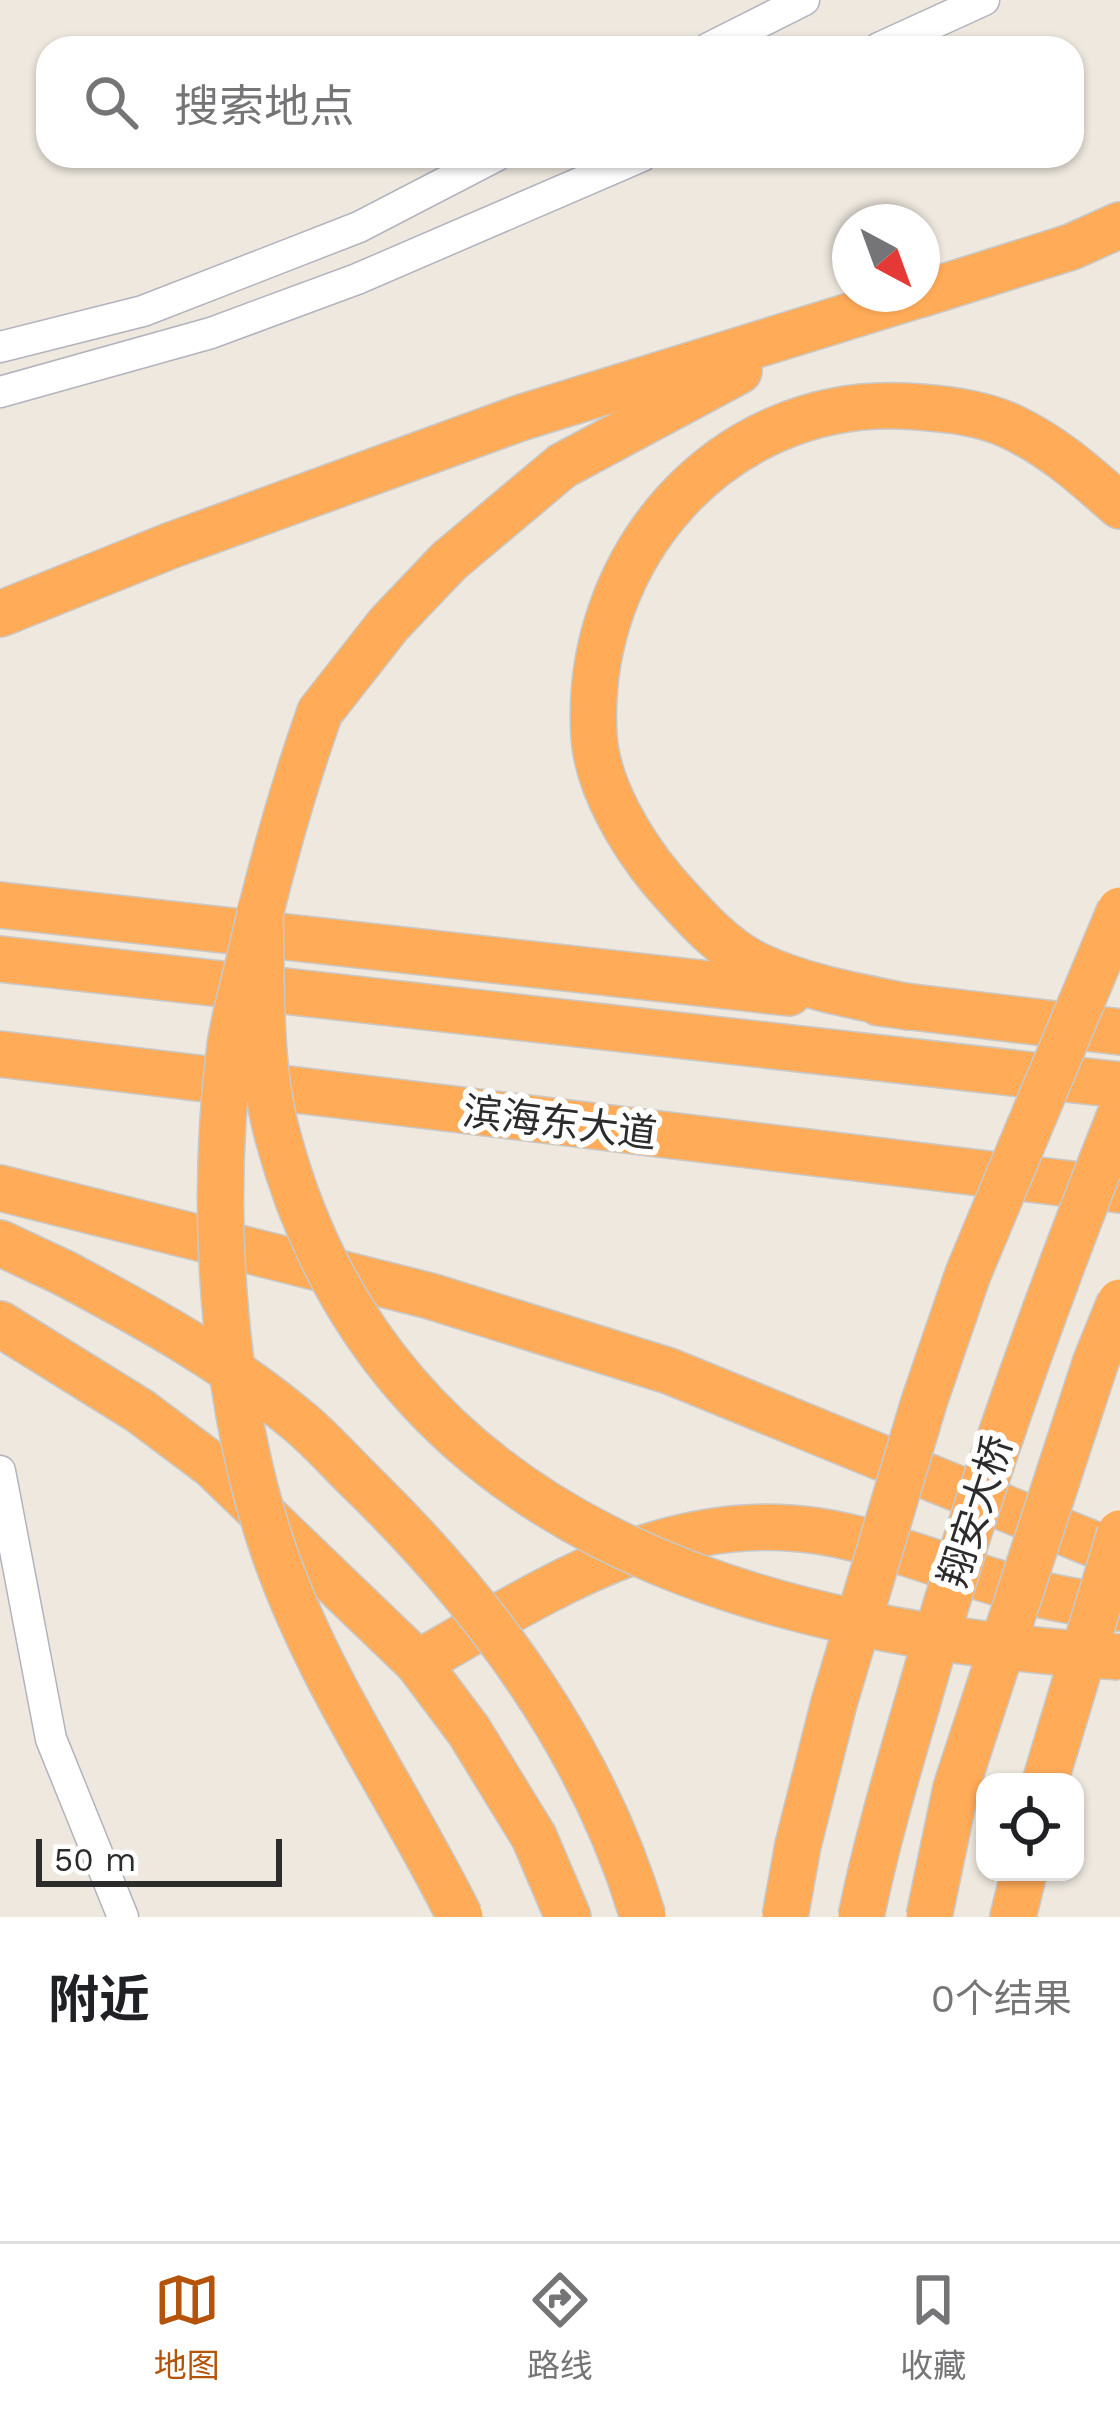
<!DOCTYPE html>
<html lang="zh">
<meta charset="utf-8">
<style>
body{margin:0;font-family:"Work Sans","Noto Sans SC",sans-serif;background:#f6f6f6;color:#202124}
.controls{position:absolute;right:36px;bottom:36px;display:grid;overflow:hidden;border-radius:24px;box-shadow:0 3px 9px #0004}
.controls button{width:108px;height:108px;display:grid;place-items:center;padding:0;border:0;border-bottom:3px solid #e0e0e0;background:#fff;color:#202124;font:60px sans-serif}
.compass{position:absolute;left:832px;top:204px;width:108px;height:108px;border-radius:50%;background:#fff;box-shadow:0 3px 9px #0004;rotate:139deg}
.scale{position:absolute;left:36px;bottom:30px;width:246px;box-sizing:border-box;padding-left:12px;border:6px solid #2c2c2c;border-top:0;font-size:33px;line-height:42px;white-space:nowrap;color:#2c2c2c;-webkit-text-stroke:9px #fff;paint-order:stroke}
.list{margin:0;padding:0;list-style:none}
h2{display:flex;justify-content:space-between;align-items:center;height:156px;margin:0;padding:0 48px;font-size:51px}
h2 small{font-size:39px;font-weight:400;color:#757577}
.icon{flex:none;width:66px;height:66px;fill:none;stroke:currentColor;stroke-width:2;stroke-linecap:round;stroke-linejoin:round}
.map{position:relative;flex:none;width:1120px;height:1917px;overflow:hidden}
.search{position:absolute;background:#fff;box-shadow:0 3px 9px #0004;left:36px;right:36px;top:36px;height:132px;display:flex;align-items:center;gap:30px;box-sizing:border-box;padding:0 42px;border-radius:36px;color:#757577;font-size:45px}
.sheet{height:324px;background:#fff}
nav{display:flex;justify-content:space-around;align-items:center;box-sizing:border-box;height:168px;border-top:3px solid #e0e0e0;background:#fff;font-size:33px;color:#757577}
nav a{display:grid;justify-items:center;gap:6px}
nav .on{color:#b45309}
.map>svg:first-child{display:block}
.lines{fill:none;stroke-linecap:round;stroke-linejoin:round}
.minor-casing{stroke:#b2b3bf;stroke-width:33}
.highway-casing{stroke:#c8c8c8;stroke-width:48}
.minor{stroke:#fff;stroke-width:30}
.highway{stroke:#ffab58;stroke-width:45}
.highway-bridge-casing{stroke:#c8c8c8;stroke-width:48;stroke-linecap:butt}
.highway-bridge{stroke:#ffab58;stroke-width:45}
.labels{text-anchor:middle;stroke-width:12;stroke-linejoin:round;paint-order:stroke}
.street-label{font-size:39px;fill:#2c2c2c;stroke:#fff}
</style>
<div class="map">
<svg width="1120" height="1917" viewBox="0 0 1120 1917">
<rect width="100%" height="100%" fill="#eee8de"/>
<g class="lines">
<g class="minor-casing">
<g id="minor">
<path d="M709,48L804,0"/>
<path d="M879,48L984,0"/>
<path d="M0,347L143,311L359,227L496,156"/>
<path d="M0,392L211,333L357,279L642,156"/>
<path d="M0,1471L51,1739L123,1917"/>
</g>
</g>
<g class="highway-casing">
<g id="highway">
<path d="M922,294L1071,247L1120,225"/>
<path d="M0,614L172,545L520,418L921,294"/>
<path d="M320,712L389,624L449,561L562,466L739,371"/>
<path d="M0,905L789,993"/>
<path d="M0,959L1120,1085"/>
<path d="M879,1003L1120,1032"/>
<path d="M908,1007C857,996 807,988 759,966C722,949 691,912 664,882C632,844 597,786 594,736C583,558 721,398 903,406C939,408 977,411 1010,426C1053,446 1085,475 1120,506"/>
<path d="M0,1054L1120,1190"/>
<path d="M0,1188L430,1296L669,1371L1120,1555"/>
<path d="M0,1243L64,1273"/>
<path d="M0,1324L140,1411L212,1465L418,1663L469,1731L534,1837L568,1917"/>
<path d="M418,1663C545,1591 665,1508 818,1531C895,1543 964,1577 1039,1594C1065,1601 1093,1604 1120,1608"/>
<path d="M1013,1917L1024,1872"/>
</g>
</g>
<use href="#minor" class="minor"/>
<use href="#highway" class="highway"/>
<g class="highway-bridge-casing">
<g id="highway-bridge">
<path d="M320,712C291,793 269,874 250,957C243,987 234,1017 230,1046C210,1204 221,1391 271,1543C315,1676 398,1792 460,1917"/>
<path d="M260,910C262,984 258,1065 278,1137C384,1532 758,1633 1120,1657"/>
<path d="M64,1273C145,1316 225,1360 296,1419C320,1438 340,1462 362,1483C487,1605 593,1748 643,1917"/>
<path d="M1045,1782L1120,1533"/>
<path d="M785,1917L798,1845L834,1703L924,1402L968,1274L1120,910"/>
<path d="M861,1917C877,1839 900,1763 922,1687C977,1492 1045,1303 1120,1115"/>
<path d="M929,1917L956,1788L1096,1361L1120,1302"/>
</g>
</g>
<use href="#highway-bridge" class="highway-bridge"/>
</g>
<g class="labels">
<g class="street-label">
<text transform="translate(560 1122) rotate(7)" y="14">滨海东大道</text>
<text transform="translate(975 1511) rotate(-72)" y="14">翔安大桥</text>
</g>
</g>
</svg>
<div class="controls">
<button><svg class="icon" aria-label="locate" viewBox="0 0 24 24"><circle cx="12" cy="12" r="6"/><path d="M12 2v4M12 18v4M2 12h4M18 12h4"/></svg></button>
</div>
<svg class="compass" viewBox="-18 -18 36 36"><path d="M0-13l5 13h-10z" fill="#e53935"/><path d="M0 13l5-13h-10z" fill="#757577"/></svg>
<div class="scale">50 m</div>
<div class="search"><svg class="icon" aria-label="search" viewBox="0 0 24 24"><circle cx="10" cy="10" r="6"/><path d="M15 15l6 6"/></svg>搜索地点</div>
</div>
<section class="sheet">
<h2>附近<small>0个结果</small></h2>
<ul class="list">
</ul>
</section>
<nav>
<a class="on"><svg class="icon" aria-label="map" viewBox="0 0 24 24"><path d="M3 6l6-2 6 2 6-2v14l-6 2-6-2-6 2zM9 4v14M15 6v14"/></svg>地图</a>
<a><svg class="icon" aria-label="directions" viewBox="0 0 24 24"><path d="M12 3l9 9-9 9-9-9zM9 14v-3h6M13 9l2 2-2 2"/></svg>路线</a>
<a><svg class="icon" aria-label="saved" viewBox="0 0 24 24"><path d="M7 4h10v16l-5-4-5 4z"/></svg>收藏</a>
</nav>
